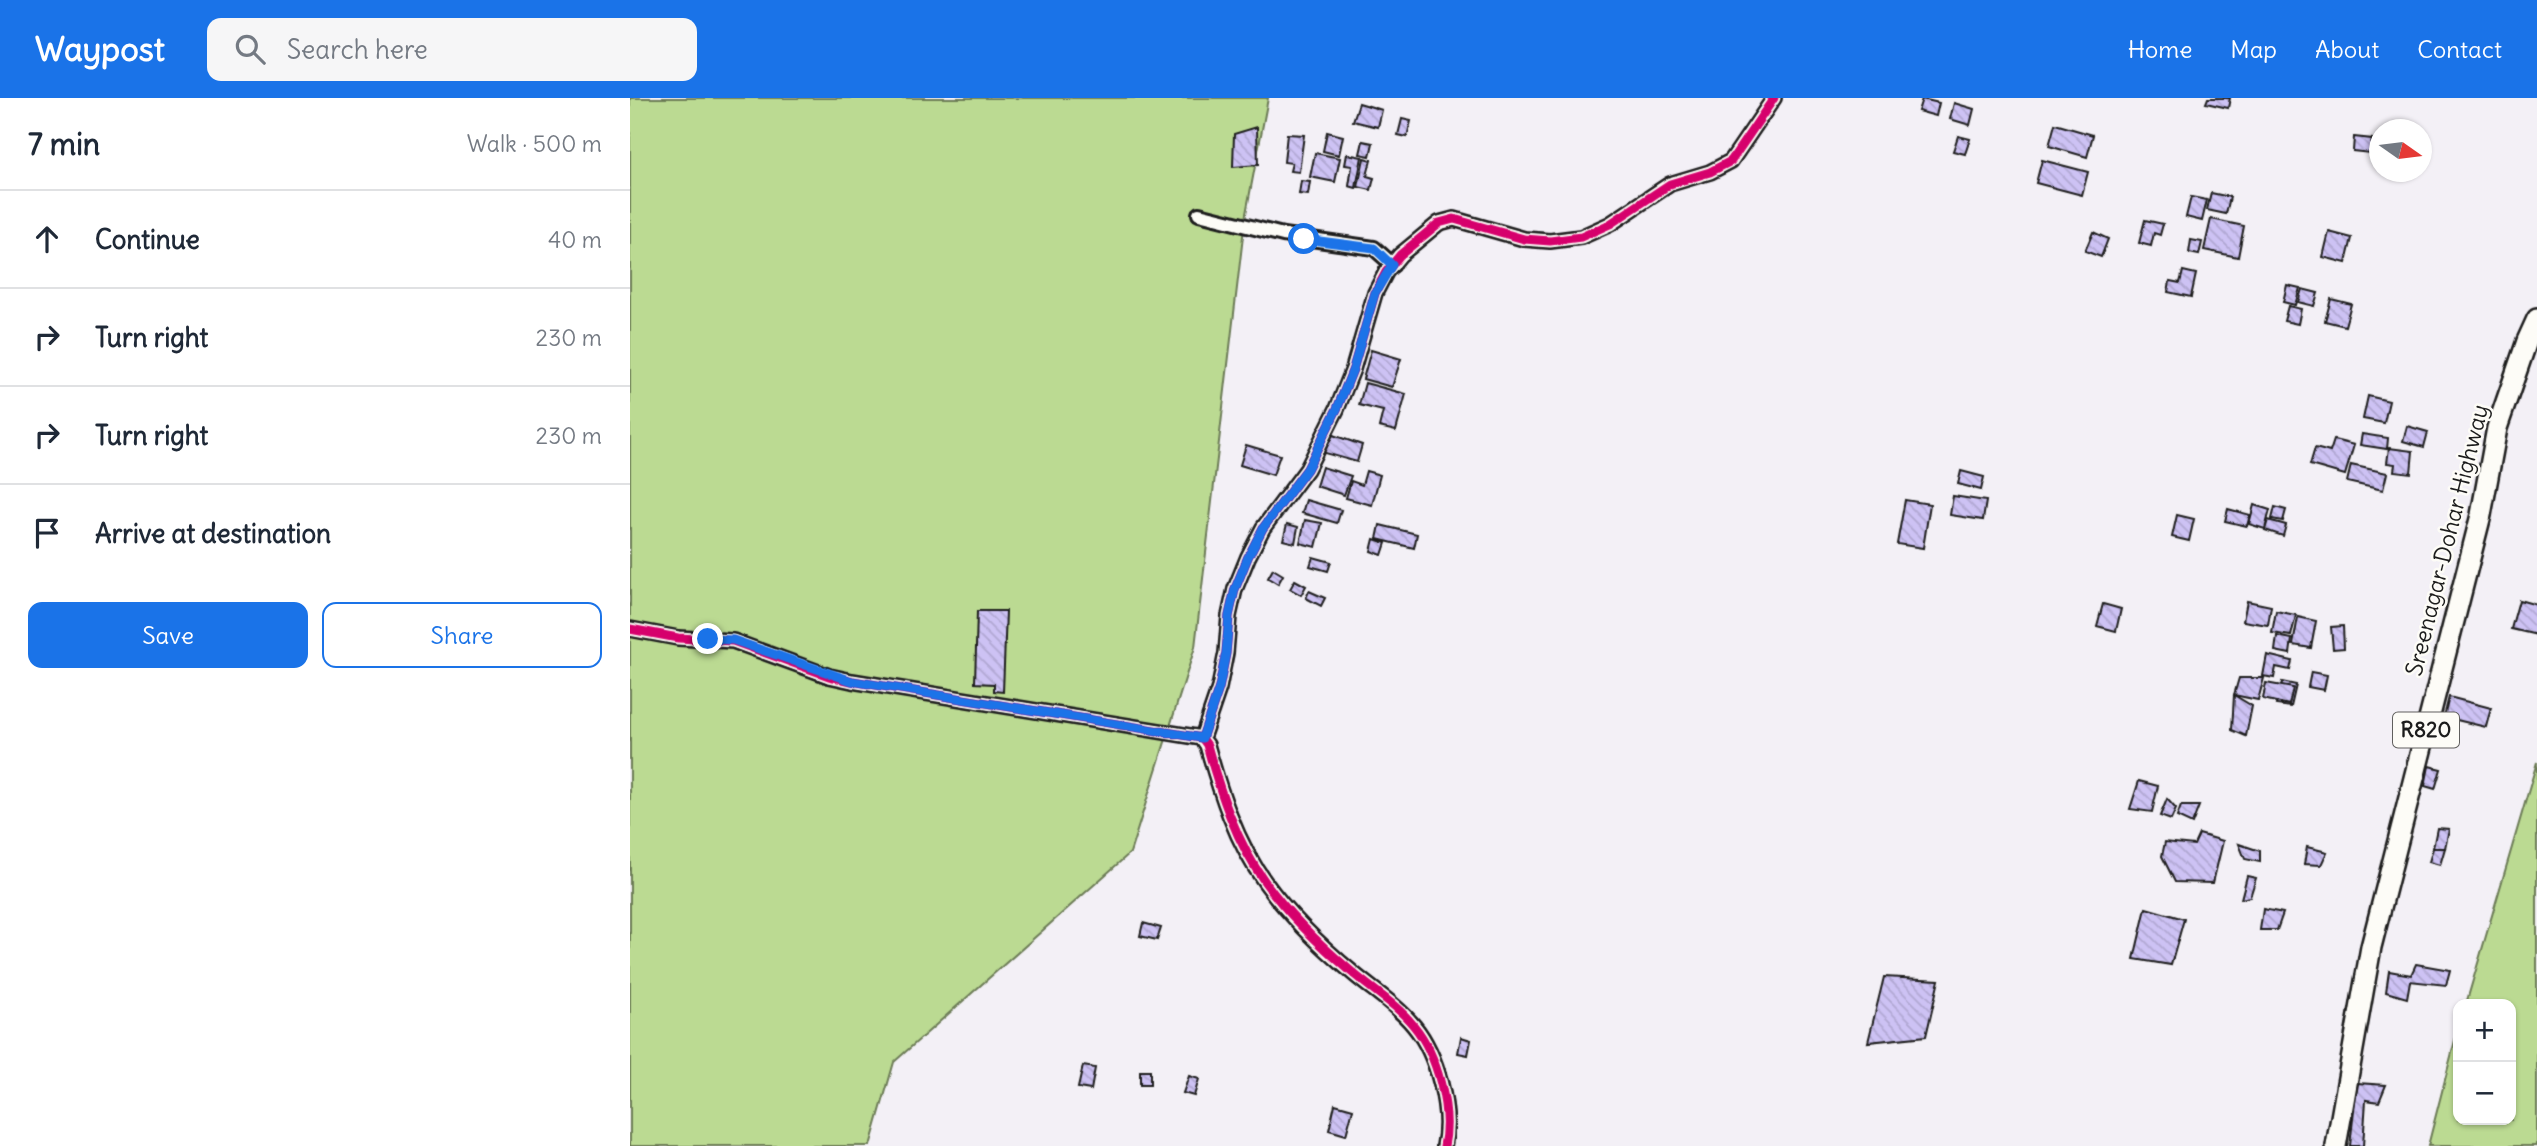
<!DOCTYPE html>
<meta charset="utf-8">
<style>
body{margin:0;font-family:Delius,sans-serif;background:#f6f6f7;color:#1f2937}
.controls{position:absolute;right:21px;bottom:21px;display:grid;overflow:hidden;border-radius:14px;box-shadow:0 2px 5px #0004}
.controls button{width:63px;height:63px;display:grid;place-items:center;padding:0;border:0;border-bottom:2px solid #e0e1e3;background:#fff;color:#1f2937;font:35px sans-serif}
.compass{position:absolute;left:1739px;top:21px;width:63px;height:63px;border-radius:50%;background:#fff;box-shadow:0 2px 5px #0004;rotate:104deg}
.stop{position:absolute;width:21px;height:21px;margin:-16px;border:5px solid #1a73e8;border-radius:50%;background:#fff}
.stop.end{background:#1a73e8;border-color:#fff;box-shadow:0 2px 7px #0008}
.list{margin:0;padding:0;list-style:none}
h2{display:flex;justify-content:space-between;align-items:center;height:91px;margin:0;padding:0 28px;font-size:30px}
h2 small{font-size:23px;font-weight:400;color:#747a83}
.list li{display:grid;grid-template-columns:46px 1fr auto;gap:21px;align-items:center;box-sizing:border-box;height:98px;padding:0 28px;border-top:2px solid #e0e1e3}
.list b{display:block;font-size:26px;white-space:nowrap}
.list em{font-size:23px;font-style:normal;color:#747a83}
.actions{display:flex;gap:14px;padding:21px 28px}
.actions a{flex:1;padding:16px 0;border:2px solid #1a73e8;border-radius:14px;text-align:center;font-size:24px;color:#1a73e8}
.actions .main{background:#1a73e8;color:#fff}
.icon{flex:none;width:38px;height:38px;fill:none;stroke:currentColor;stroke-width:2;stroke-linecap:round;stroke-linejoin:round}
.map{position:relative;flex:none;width:1907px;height:1048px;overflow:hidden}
header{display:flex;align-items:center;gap:42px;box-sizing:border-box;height:98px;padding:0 35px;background:#1a73e8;color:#fff}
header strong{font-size:33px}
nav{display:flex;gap:38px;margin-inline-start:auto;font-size:24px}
.search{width:490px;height:63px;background:#f6f6f7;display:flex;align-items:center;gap:18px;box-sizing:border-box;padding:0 24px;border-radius:14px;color:#747a83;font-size:26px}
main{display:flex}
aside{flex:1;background:#fff}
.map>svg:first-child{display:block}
.grass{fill:#bbda92;stroke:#6c7b57;stroke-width:2}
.building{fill:url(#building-back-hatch);stroke:#1c1c1c;stroke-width:2}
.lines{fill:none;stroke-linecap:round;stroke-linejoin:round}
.street-casing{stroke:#1c1c1c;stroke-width:18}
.primary-casing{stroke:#1c1c1c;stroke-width:24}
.street{stroke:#fdfcf7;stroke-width:12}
.primary{stroke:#fdfcf7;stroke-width:19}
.cycleway-casing{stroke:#fdfcf7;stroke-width:13}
.cycleway{stroke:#d6006c;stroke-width:9}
.route{stroke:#1a73e8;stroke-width:9}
.labels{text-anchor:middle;stroke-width:5;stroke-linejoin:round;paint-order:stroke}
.shield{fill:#fdfcf7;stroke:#605f5e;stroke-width:2}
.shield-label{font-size:21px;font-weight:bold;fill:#1c1c1c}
.street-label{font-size:23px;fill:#1c1c1c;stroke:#fdfcf7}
</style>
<header>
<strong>Waypost</strong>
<div class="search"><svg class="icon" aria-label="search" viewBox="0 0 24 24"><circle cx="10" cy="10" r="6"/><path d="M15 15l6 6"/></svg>Search here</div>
<nav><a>Home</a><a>Map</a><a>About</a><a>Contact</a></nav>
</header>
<main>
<aside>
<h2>7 min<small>Walk · 500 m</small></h2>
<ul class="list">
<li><svg class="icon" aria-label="ahead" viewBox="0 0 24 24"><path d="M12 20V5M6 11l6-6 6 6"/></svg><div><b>Continue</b></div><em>40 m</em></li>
<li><svg class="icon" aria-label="right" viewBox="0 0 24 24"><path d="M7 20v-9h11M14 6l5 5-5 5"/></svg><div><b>Turn right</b></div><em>230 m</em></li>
<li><svg class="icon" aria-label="right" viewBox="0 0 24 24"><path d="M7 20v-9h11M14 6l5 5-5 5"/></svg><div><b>Turn right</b></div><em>230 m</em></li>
<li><svg class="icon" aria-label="arrive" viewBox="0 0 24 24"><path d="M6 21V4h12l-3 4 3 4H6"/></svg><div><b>Arrive at destination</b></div></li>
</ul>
<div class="actions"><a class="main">Save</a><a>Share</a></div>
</aside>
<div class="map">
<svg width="1907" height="1048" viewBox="0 0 1907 1048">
<defs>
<pattern id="building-back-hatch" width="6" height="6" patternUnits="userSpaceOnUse" patternTransform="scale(1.75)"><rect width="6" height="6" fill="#cdc2f4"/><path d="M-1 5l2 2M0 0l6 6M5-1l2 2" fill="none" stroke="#afa6d1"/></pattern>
</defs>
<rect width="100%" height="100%" fill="#f3f0f6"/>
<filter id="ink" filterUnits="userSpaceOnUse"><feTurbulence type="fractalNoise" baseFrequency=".0143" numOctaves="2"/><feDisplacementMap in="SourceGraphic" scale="14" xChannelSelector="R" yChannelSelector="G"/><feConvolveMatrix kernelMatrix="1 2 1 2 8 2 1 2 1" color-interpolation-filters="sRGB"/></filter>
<g filter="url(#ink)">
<g class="grass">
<path d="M0,0H638L615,121L565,549L500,755L264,964L240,1048H0Z"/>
<path d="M1907,664V1048H1798L1828,931V1022H1881V906H1836Z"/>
</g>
<g class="building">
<path d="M1578,0H1600L1598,10L1576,5Z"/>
<path d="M1292,1L1309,5L1306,18L1288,13Z"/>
<path d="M729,5L752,12L748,29L723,23Z"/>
<path d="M1324,5L1344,11L1340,27L1320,21Z"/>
<path d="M772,21L781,23L777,39L768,37Z"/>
<path d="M1425,26L1463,37L1457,59L1419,48Z"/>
<path d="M627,29L628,67L603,69L604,36Z"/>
<path d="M697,34L713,38L709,57L693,53Z"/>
<path d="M657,36L674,37L669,74L660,73L662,65L654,64Z"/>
<path d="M1328,38L1340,41L1335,56L1323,53Z"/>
<path d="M1724,39L1742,41L1740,55L1723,53Z"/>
<path d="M733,43L743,45L740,58L730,56Z"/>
<path d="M685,55L710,60L705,84L680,79Z"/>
<path d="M717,56L732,59L726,90L719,88L722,68L715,67Z"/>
<path d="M734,60L741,62L737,78L744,80L741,92L728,89Z"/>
<path d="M1412,62L1458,74L1452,97L1406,85Z"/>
<path d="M671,83L680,84L678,97L669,96Z"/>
<path d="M1581,95L1600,99L1596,116L1577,112Z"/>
<path d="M1561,99L1577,102L1572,123L1556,119Z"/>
<path d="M1581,121L1614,128L1608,159L1574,152Z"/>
<path d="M1515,122L1533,126L1530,137L1524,135L1521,148L1509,145Z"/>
<path d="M1463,134L1478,141L1471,159L1455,153Z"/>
<path d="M1699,134L1722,140L1716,165L1693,159Z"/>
<path d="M1561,142L1572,144L1569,157L1559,155Z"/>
<path d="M1553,173L1566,176L1561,199L1538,194L1540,183L1550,185Z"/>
<path d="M1657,187L1670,190L1665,207L1653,204Z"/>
<path d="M1672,191L1688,195L1684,208L1668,204Z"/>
<path d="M1701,201L1721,206L1715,228L1695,223Z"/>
<path d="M1658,208L1671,211L1668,226L1654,223Z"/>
<path d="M741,252L771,261L762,289L733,281Z"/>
<path d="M735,285L776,296L766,333L749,329L753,313L729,307Z"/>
<path d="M1738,298L1759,303L1754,325L1733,321Z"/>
<path d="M1777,328L1798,334L1794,349L1773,343Z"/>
<path d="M697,335L732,347L727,364L688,353Z"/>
<path d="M1732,336L1758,340L1757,351L1730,347Z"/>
<path d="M1704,342L1724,347L1715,377L1680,367L1685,350L1700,354Z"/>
<path d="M616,347L650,357L643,377L610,367Z"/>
<path d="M1759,350L1783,353L1781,375L1764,373L1765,366L1757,365Z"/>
<path d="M1721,367L1757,375L1753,392L1717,384Z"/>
<path d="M692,369L721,378L714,397L686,388Z"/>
<path d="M736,373L750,377L742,407L716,400L721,383L732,387Z"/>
<path d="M1331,373L1354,379L1351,392L1328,386Z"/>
<path d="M1323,398L1356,403L1353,422L1320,417Z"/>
<path d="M676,402L711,412L707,425L672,415Z"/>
<path d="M1275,402L1300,406L1293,450L1267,446Z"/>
<path d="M1624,407L1640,412L1635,431L1619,426Z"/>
<path d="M1645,409L1656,412L1653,423L1642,421Z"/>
<path d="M1598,411L1620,417L1617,428L1595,423Z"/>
<path d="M1547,417L1564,421L1559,443L1542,439Z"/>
<path d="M675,422L692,425L686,449L670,445Z"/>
<path d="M1638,422L1656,427L1653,438L1635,432Z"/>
<path d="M657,426L668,429L665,445L653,442Z"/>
<path d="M750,427L787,436L784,450L747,441Z"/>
<path d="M744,441L756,445L752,457L741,453Z"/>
<path d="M683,459L701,464L698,473L680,468Z"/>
<path d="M643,471L653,477L648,486L638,480Z"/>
<path d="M665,482L676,488L671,497L660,491Z"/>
<path d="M679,493L695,500L691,508L676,500Z"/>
<path d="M1889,502L1907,507V537L1881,531Z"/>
<path d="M1617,503L1641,508L1638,527L1613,523Z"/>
<path d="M1473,506L1491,511L1486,533L1467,528Z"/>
<path d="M347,513H376L373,594L364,593V586L345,585Z"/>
<path d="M1646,513L1666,517L1661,538L1642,535Z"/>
<path d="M1668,519L1686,523L1681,550L1663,547Z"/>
<path d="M1713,528L1714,550L1703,551L1701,529Z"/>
<path d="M1647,538L1662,541L1660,556L1645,553Z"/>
<path d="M1637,557L1662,563L1660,572L1646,569L1644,580L1633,578Z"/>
<path d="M1681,574L1697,577L1694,592L1678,589Z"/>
<path d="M1609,580H1634L1628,602L1604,597Z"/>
<path d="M1652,584L1666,587L1661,609L1646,607Z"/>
<path d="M1636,585L1663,590L1659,607L1633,601Z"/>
<path d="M1604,597L1622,608L1616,638L1602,632Z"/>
<path d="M1819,599L1861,610L1856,629L1814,619Z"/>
<path d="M1799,668L1811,671L1805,691L1795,688Z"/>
<path d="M1509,683L1528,688L1522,714L1500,711Z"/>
<path d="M1537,701L1546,711L1541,722L1530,718Z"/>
<path d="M1551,708H1569L1562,726L1547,719Z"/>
<path d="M1807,730L1819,731L1815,750H1803Z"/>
<path d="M1569,736L1593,743L1583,785L1545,784L1532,758L1535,744L1564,747Z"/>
<path d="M1609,746L1630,753V764L1615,761Z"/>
<path d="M1677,749L1697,754L1691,767L1674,766Z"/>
<path d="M1803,750H1815L1810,767L1799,764Z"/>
<path d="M1617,778L1626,780L1620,799L1611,801Z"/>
<path d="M1516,810L1554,821L1541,867L1504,861Z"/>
<path d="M1633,811L1653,815L1647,832H1630Z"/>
<path d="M513,825L531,830L527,842L510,838Z"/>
<path d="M1786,866L1820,872L1816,887L1780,883L1777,900L1756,894L1759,873L1781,877Z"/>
<path d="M1254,879L1309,882L1296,938L1238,944Z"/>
<path d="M831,939L841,942L838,957L828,955Z"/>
<path d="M453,968L465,970L461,992L448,990Z"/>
<rect x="510" y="973" width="10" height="14"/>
<path d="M559,978L569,981L564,998L553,995Z"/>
<path d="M1727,985L1756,987L1749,1004L1736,1002L1733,1048H1720Z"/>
<path d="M705,1006L723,1011L716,1037L699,1032Z"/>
</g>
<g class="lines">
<g class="street-casing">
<g id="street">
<path d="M569,116L653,137L744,150L763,167"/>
<path d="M0,531L48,540L103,543L199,578L222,583L572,640L577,647C590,694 606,744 635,784C659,818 692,849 724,876C744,893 767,907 784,928C807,956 822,1012 814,1048"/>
<path d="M572,640L589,590L596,555L599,518L605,491L618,459L633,430L677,371L707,311L723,271L745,195L756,174L770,157L809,125L824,121L894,141L920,143L951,139L980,126L1040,86L1080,74L1101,63L1144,0"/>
</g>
</g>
<g class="primary-casing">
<path id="primary" d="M1706,1048L1741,849L1851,417L1867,330L1897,243L1907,221"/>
</g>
<use href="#street" class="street"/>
<use href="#primary" class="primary"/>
<g class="cycleway-casing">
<g id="cycleway">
<path d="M0,531L48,540L103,543L199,578L222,583L572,640L577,647C590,694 606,744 635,784C659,818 692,849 724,876C744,893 767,907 784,928C807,956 822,1012 814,1048"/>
<path d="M572,640L589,590L596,555L599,518L605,491L618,459L633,430L677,371L707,311L723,271L745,195L756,174L770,157L809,125L824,121L894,141L920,143L951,139L980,126L1040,86L1080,74L1101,63L1144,0"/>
</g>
</g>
<use href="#cycleway" class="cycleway"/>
</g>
</g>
<g class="lines" filter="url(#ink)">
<path class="route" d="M78,541L103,542L222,583L572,640L589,590L596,555L599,518L605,491L618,459L633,430L677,371L707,311L723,271L745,195L762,167L744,150L674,141"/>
</g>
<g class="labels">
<rect class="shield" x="1763" y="614.5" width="66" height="35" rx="5"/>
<g class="shield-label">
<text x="1796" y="639">R820</text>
</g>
<g class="street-label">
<text transform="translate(1817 442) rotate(-76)" y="8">Sreenagar-Dohar Highway</text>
</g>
</g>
</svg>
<div class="controls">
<button>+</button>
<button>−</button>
</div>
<svg class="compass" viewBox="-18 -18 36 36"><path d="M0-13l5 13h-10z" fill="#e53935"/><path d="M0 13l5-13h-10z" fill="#747a83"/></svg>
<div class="stop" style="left:674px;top:141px"></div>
<div class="stop end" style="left:78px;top:541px"></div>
</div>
</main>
